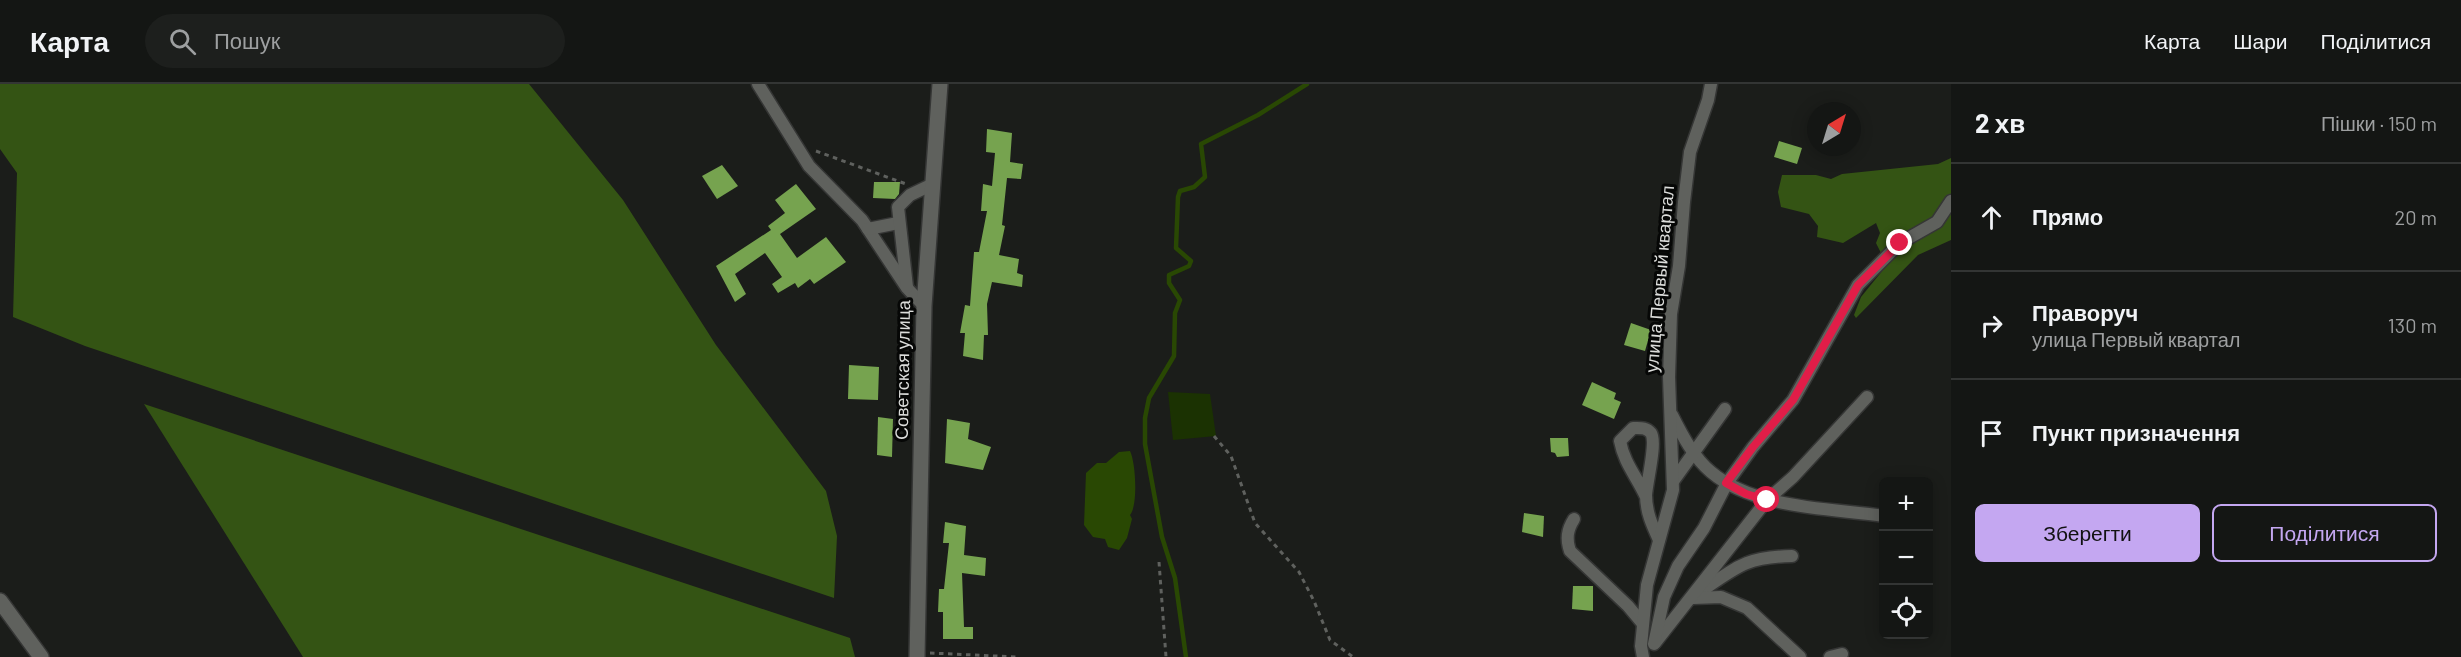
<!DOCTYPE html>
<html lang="uk">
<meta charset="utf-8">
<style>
body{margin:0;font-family:Barlow,sans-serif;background:#1d1f1d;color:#f1f3f6}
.controls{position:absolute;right:18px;bottom:18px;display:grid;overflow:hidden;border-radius:9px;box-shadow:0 3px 15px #0003}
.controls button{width:54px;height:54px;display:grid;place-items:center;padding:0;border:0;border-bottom:2px solid #333534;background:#141614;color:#f1f3f6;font:30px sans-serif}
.compass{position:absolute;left:1807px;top:18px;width:54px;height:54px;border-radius:50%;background:#141614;box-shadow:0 3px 15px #0003;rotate:38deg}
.stop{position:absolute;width:18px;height:18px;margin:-14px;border:4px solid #e11d48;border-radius:50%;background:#fff}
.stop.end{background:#e11d48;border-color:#fff;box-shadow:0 2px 6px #0008}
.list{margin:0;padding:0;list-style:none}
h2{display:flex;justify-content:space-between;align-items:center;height:78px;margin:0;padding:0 24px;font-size:26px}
h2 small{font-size:20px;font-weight:400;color:#9d9fa0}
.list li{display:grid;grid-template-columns:39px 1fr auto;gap:18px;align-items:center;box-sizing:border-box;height:108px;padding:0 24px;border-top:2px solid #333534}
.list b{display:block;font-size:22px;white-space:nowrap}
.list p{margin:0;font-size:20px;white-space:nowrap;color:#9d9fa0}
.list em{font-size:20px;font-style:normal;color:#9d9fa0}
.actions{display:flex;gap:12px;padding:18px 24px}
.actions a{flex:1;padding:14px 0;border:2px solid #c4a7f1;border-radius:9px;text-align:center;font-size:21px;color:#c4a7f1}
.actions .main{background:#c4a7f1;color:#111}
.icon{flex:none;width:33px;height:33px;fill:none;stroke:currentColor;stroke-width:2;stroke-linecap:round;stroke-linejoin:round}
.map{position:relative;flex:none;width:1951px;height:573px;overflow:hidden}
header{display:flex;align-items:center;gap:36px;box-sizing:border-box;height:84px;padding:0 30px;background:#141614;border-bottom:2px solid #333534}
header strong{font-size:28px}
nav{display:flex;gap:33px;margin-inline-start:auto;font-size:21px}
.search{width:420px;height:54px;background:#1d1f1d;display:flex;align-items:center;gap:15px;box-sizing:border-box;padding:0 21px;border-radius:33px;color:#9d9fa0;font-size:22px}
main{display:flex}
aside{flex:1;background:#141614}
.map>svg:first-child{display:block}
.green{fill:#1b3202}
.forest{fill:#345414}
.water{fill:#294803}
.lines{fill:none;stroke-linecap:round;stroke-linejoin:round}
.stream{stroke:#294803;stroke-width:4.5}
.building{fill:#76a34f}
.street-casing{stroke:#353635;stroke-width:15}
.secondary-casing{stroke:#353635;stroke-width:18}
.path{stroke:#5f615e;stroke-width:3;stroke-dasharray:4.5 4.5;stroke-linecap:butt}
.street{stroke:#5f615d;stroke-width:12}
.secondary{stroke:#5f615d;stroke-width:15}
.route{stroke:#e11d48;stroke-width:8}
.labels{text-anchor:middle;stroke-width:6;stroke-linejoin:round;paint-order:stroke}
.street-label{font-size:18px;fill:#dcdddb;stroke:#060706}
</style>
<header>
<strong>Карта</strong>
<div class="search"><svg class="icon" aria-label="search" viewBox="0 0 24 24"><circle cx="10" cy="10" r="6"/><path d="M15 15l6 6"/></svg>Пошук</div>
<nav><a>Карта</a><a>Шари</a><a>Поділитися</a></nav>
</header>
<main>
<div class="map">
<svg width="1951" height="573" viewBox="0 0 1951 573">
<rect width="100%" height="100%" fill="#1b1d1a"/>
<path class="green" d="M1168,308L1210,310L1216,352L1173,356Z"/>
<g class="forest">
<path d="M0,0H529L623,116L716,261L826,407L837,452L834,514L85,262L13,233L17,89L0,65Z"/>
<path d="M1951,74V156L1918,171L1856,234L1854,231L1861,213L1887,181L1876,159L1880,149L1876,139L1843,159L1817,153L1818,142L1809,130L1781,123L1778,108L1782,91H1816L1831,95L1842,90L1938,80Z"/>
<path d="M144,320L850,554L855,573H303Z"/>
</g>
<path class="water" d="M1130,367C1136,379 1138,422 1130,431L1132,435L1127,454L1119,466L1108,463L1105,455L1093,453L1084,441L1086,389L1097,379H1106L1119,368Z"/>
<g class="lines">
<path class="stream" d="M1186,573L1175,494L1162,453L1145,360V334L1149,314L1174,272L1175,229L1180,216L1169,199V191L1189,182L1191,177L1176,164L1178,113L1180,107L1194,103L1205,93L1201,60L1258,31L1307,0"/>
</g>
<g class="building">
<path d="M987,45L1012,49L1010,78L1023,80L1021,95L1007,94L1002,141L1005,142L999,171L1019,175L1017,189L1023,191L1022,203L992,198L987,220L988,251H984L983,276L963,272L965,249H960L965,221L970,222L974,168H979L987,127H981L983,100L992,102L995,69L986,68Z"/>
<path d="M1779,57L1802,64L1797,80L1774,73Z"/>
<path d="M722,81L738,102L717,115L702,92Z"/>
<path d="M874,98H900L899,110L895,115L873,114Z"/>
<path d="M796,100L816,125L780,150L797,174L826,153L846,178L814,200L810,195L798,204L795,199L778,209L772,200L782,193L765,169L735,190L746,210L735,218L716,182L771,146L768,142L785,129L775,116Z"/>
<path d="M1631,239L1651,246L1645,267L1624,261Z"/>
<path d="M849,281L879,283L878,316L848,315Z"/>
<path d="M1592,298L1616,309L1614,315L1621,318L1614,335L1582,321Z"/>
<path d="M878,333L893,335L892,373L877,371Z"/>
<path d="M947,335L970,339L968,355L991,363L983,386L945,379Z"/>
<path d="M1550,354H1568L1569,372L1557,373L1555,369L1551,368Z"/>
<path d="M1524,429L1544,432L1543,453L1522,448Z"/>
<path d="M945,438L966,442L964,471L986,474L985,492L962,489L964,543H973V555H943V528H938L939,505H944L949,459H943Z"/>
<path d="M1573,502H1593V527L1572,525Z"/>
</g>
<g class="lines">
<g class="street-casing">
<g id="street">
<path d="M758,0L809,82L862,136L907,204L924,222"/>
<path d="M868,145L898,139"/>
<path d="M907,203L898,123L910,111L933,100"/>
<path d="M1672,331C1682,351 1694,374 1711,388C1755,425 1828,424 1884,432"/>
<path d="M1674,396L1725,325"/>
<path d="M1646,413C1637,393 1624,379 1620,357L1633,344C1640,344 1646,343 1651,349C1657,358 1647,397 1646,411C1646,428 1652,441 1659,456"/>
<path d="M1574,435C1567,446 1566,455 1570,467L1628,522L1643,540"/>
<path d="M1703,506C1739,481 1748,473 1792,472"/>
<path d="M1693,514L1721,513L1747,524L1800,573"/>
<path d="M1655,559L1767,416L1793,393L1867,313"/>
<path d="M1654,560L1664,513L1678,482L1704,444L1727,399L1753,363L1793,316L1858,201L1900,159L1937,138L1951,117"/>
<path d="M1643,573L1641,562L1647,501L1673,406L1669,293L1671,230L1679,182L1684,118L1690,68L1708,16L1711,0"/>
<path d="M1830,573L1842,570"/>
</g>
</g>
<g class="secondary-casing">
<g id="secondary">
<path d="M0,517L41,573"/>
<path d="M917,573L924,222L940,0"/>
</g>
</g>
<g class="path">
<path d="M816,67L906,100"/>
<path d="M1214,352L1231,372L1255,439L1299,488L1314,517L1330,556L1353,573"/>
<path d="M1159,478L1166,573"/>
<path d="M930,569L1017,573"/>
</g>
<use href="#street" class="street"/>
<use href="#secondary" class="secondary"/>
</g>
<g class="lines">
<path class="route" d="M1767,416L1746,410L1726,399L1753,363L1793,316L1858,201L1900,159"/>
</g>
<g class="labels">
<g class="street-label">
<text transform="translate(1660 195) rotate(-85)" y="6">улица Первый квартал</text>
<text transform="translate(903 286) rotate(-89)" y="6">Советская улица</text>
</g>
</g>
</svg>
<div class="controls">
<button>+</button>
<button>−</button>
<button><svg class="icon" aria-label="locate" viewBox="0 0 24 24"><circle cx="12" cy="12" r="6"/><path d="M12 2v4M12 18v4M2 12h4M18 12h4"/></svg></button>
</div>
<svg class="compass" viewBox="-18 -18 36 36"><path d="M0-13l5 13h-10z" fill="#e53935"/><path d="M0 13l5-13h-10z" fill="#9d9fa0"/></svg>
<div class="stop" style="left:1767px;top:416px"></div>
<div class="stop end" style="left:1900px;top:159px"></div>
</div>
<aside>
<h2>2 хв<small>Пішки · 150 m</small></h2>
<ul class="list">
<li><svg class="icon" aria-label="ahead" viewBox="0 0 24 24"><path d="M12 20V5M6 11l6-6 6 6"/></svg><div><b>Прямо</b></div><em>20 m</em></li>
<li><svg class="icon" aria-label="right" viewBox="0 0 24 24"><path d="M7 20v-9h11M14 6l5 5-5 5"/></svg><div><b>Праворуч</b><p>улица Первый квартал</p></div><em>130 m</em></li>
<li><svg class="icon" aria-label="arrive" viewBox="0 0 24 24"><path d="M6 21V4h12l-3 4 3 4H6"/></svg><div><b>Пункт призначення</b></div></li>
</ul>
<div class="actions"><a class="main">Зберегти</a><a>Поділитися</a></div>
</aside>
</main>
